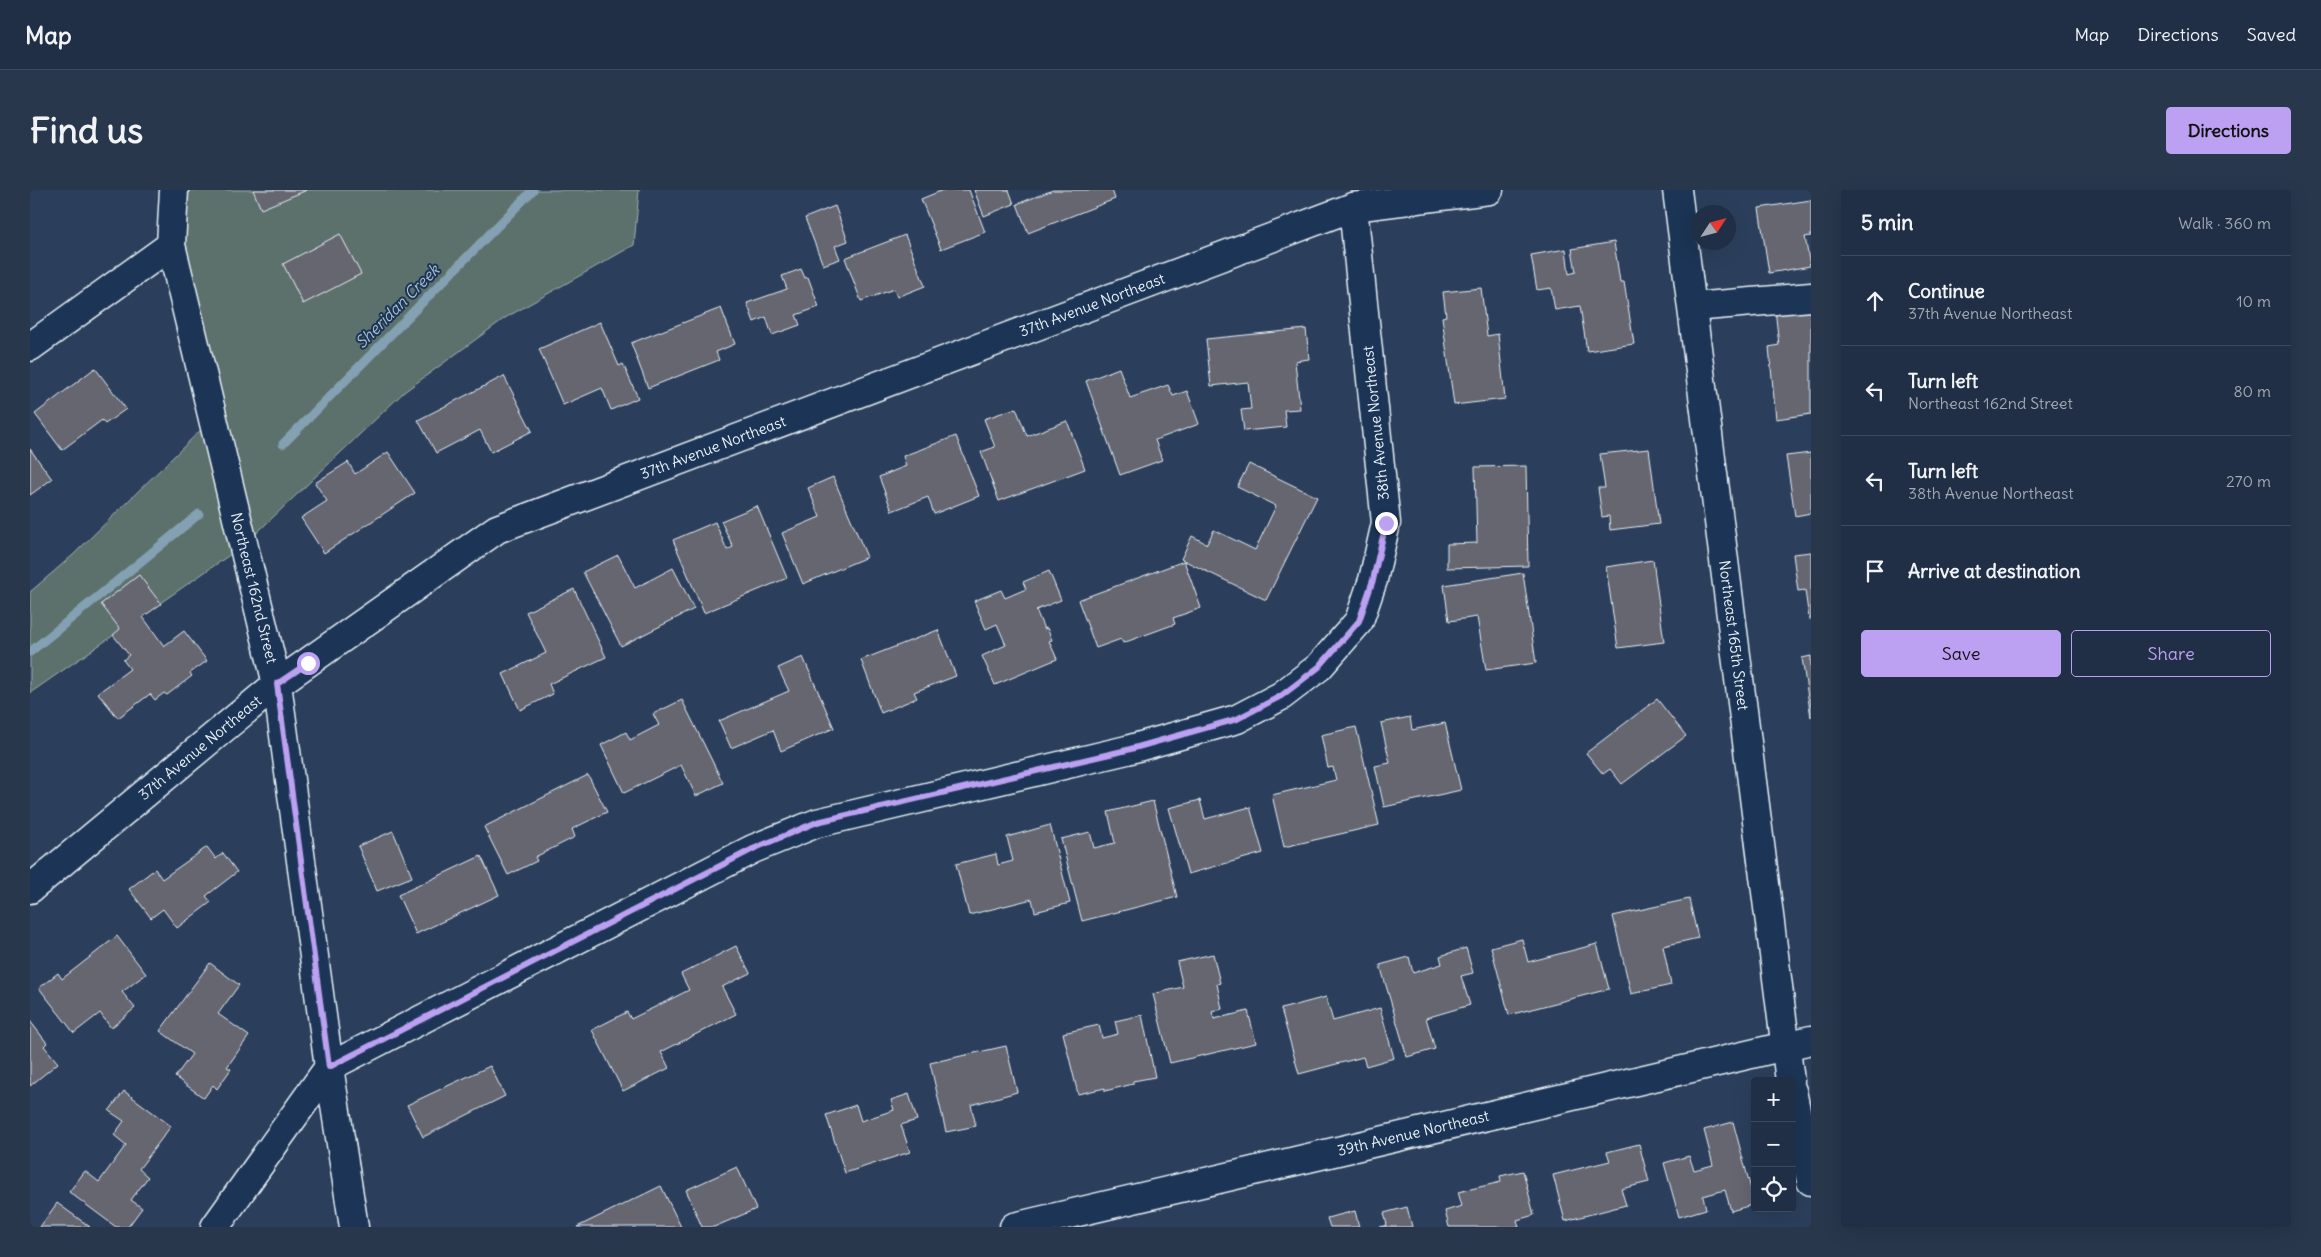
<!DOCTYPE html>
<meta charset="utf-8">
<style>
body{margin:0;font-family:Delius,sans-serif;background:#28374c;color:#f1f3f6}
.controls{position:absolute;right:15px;bottom:15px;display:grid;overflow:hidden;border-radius:5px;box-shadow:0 5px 20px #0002}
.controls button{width:45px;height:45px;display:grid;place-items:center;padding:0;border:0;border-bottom:1px solid #3d4a5e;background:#202f45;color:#f1f3f6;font:25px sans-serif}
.compass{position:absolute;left:1661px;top:15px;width:45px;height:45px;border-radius:50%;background:#202f45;box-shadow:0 5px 20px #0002;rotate:54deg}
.stop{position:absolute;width:15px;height:15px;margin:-11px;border:4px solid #bca0f2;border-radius:50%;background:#fff}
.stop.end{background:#bca0f2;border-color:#fff;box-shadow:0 1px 5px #0008}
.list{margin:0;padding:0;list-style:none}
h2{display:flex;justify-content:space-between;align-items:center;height:65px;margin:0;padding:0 20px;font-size:21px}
h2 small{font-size:16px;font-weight:400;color:#a2a9b3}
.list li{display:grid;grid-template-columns:32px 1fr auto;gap:15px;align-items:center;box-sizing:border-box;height:90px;padding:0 20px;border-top:1px solid #3d4a5e}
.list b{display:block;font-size:19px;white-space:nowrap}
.list p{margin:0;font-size:16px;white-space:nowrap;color:#a2a9b3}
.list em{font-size:16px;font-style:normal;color:#a2a9b3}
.actions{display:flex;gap:10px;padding:15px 20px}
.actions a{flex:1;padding:11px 0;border:1px solid #bca0f2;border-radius:5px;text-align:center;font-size:18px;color:#bca0f2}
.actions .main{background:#bca0f2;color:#111}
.icon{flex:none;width:28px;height:28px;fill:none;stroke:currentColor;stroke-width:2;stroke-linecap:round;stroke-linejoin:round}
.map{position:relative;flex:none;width:1781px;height:1037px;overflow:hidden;border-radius:5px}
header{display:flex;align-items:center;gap:30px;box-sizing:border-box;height:70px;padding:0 25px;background:#202f45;border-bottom:1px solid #3d4a5e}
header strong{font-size:24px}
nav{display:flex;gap:28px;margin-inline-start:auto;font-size:18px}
.intro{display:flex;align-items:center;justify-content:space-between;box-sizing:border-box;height:120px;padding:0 30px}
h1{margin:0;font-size:35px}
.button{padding:12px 22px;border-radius:5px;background:#bca0f2;color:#111;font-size:18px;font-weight:700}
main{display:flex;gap:30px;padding:0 30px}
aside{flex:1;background:#202f45;border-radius:5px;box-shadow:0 5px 20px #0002}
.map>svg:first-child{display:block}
.green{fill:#5c706c;stroke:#a2b0b2}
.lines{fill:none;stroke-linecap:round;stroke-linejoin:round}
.stream{stroke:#83a1b2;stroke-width:9}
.building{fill:#65666f;stroke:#e8f1f8}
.minor-casing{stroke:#e8f1f8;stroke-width:31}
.minor{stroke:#1d3557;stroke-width:28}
.route{stroke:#bca0f2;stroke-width:6}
.labels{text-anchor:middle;stroke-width:4;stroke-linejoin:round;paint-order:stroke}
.street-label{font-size:15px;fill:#e8f1f8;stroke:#1d3557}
.water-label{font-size:16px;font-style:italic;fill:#adc2cf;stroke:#1d3557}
</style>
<header>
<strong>Map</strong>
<nav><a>Map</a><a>Directions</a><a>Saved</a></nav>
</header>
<div class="intro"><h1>Find us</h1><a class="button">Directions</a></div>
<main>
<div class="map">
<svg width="1781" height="1037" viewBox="0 0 1781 1037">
<rect width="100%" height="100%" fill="#2b3f5c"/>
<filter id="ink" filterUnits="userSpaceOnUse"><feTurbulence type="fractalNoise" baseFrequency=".02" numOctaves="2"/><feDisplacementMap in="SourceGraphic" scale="10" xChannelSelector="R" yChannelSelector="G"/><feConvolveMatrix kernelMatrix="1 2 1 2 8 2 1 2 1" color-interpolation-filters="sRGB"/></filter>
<g filter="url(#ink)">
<path class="green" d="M144,0H609L604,55L475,128L374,202L214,355L0,503V402L43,365L183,228Z"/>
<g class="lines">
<g class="stream">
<path d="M253,254L503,0"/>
<path d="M0,462L169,324"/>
</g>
</g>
<g class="building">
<path d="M223,0H277L231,19Z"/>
<path d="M913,0H939L955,42L911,59L891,9Z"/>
<path d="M944,0H979L984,14L954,26Z"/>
<path d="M1023,0H1082L1085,9L998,43L987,14Z"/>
<path d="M1781,10V46L1775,47L1780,76L1739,83L1729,18Z"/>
<path d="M805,16L818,51L805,56L810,69L793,75L775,28Z"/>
<path d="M310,44L331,84L273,114L253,74Z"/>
<path d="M875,45L895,96L867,107L864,99L831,111L815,68Z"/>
<path d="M1584,52L1590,92H1594L1604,154L1557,161L1550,116L1525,120L1521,98L1507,100L1501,65L1536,59L1539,84L1546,82L1542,59Z"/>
<path d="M771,79L775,88L778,87L789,117L766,125L770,135L742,145L736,127L724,132L717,113L757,99L752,86Z"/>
<path d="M1451,98L1457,146L1468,144L1475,209L1424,215L1412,127L1416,126L1413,102Z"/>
<path d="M691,118L705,154L686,162L689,170L618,198L601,153Z"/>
<path d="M1781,118V224L1746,229L1739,157L1749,155L1745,119Z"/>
<path d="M570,132L589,176L593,174L608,208L581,220L572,198L533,215L509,159Z"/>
<path d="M1276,139L1279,169L1265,171L1270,219L1254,220L1256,237L1214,241L1211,220L1221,219L1218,192L1181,196L1176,149Z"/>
<path d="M65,178L96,219L75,234L72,230L32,260L5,224Z"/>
<path d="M1089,178L1100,208L1138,195L1143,206L1157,201L1169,234L1125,250L1132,270L1090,285L1056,191Z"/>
<path d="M474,186L502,241L461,262L450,240L406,263L388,230Z"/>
<path d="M986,218L997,246L1037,231L1055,279L969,311L951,262L965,257L954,229Z"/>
<path d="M926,246L949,306L904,324L898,307L862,321L849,287L876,276L873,266Z"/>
<path d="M0,259L22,289L0,305Z"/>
<path d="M1619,259L1629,334L1580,340L1579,326L1572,327L1568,298H1575L1570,264Z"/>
<path d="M358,262L385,303L294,363L271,328L297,311L285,293L318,272L325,284Z"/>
<path d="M1781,263V323L1765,326L1756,266Z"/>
<path d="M1219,274L1287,307L1236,410L1151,369L1162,346L1177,354L1184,340L1225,360L1246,316L1207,297Z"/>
<path d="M1496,276L1498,376L1417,378V354L1447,353L1445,277Z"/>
<path d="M803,287L837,367L773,394L752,343L790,327L778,298Z"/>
<path d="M727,316L757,388L674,423L643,350L685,332L697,360L703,357L691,331Z"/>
<path d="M1781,362V429H1779L1775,400L1768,401L1763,364Z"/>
<path d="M588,365L605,398L643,378L664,419L591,456L553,382Z"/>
<path d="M1623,370L1634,452L1588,458L1576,377Z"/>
<path d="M1154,371L1171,418L1143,428L1145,434L1093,453L1091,449L1066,458L1048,410Z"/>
<path d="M1019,381L1031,410L1006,420L1014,439L1017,438L1022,450L1019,451L1027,469L965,495L952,466L976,455L967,434L956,439L944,411L971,400L975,408L996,399L993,392Z"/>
<path d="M1493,383L1506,473L1456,480L1447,427L1419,431L1414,395Z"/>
<path d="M109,385L131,414L113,427L134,456L154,441L177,471L160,483L162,486L137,505L134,503L125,510L120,504L88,528L68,503L100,479L93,470L99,465L83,445L90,439L71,414Z"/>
<path d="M544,399L576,467L519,494L523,504L490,520L473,484L516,463L496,422Z"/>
<path d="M908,440L926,486L884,502L887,508L851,523L831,470Z"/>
<path d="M1781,466V527L1772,468Z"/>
<path d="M773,467L804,538L751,561L743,540L701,558L689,531L759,501L748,478Z"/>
<path d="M1627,509L1656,546L1592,594L1580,579L1573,584L1556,563Z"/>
<path d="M652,510L693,593L666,606L651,575L594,603L571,555L596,542L600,550L629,535L623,524Z"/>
<path d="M1380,527L1382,540L1415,533L1431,600L1354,617L1345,576L1360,573L1351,533Z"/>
<path d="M1326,537L1349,635L1254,657L1242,605L1306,590L1303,577L1298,578L1291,545Z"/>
<path d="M558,585L577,622L542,639L545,647L505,667L507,671L478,685L454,637Z"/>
<path d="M1170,610L1175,629L1220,617L1233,663L1158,684L1139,618Z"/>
<path d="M1123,611L1147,707L1052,731L1031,649L1060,642L1064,658L1085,653L1078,622Z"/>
<path d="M1020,635L1040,713L1005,722L1002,709L939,725L926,674L966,664L968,675L983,671L977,647Z"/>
<path d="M363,641L382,687L347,701L328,656Z"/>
<path d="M177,657L186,669L193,663L207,682L176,706L181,712L147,738L133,719L121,728L99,699L125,679L132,689Z"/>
<path d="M451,666L469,705L386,744L368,705Z"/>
<path d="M1659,709L1668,748L1633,756L1641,795L1601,804L1583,726Z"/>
<path d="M87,746L116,784L92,802L105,818L81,838L70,823L44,843L9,798L28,783L32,789Z"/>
<path d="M1492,749L1498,772L1567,754L1579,799L1479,825L1461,757Z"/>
<path d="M706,756L720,783L692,797L706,824L631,862L639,878L593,901L562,840L597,822L601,829L659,800L651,784Z"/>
<path d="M1436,758L1443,783L1431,786L1440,815L1396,828L1405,859L1377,867L1350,775L1379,767L1383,783L1412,774L1410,766Z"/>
<path d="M1183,764L1190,793L1187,794L1192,819L1182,822L1184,829L1218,821L1226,853L1140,873L1123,804L1153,797L1147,772Z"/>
<path d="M180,773L209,795L188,824L219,846L197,877L201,879L187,899L183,895L174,908L145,887L162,864L130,841Z"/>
<path d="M1296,807L1303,831L1350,818L1364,868L1336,876L1333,867L1269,884L1251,819Z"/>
<path d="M1112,825L1125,887L1103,891V894L1075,901V898L1048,904L1033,843L1069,835L1072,848L1088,844L1085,831Z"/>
<path d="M0,831L17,853L14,856L28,873L0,896Z"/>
<path d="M976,856L987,902L941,915L946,936L916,942L900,873Z"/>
<path d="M460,876L475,906L393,947L377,915Z"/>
<path d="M94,901L141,936L109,979L118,987L101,1010L112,1018L98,1037H86L39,1002L55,981L69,992L96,955L84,945L94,931L79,921Z"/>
<path d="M879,904L887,930L871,935L880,962L815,983L796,925L826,915L831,931L864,920L861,910Z"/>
<path d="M1703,932L1725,1014L1701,1021L1695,1000L1673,1006L1676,1019L1649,1027L1634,973L1659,966L1664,980L1683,975L1674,940Z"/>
<path d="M1609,954L1619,992L1591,999L1596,1015L1535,1031L1523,985L1580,971L1577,962Z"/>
<path d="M707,977L726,1019L684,1037H672L656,1000Z"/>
<path d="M1493,981L1504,1025L1487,1030L1489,1037H1419L1415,1021L1432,1016L1428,1002L1471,992L1470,986Z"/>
<path d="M631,996L651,1037H547Z"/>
<path d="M27,1013L60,1037H10Z"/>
<path d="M1377,1017L1382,1037H1350L1357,1035L1354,1023Z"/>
<path d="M1325,1021L1329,1037H1300L1297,1028Z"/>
</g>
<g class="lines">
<g class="minor-casing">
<g id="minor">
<path id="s1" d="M144,0L141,55L247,494L299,877L324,1037"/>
<path id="s2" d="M1647,0L1760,891"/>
<path d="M1663,117L1781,107"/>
<path d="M0,157L141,55"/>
<path id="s3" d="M0,699L247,494L467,339L1323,17L1459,0"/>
<path d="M1762,901L1781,991"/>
<path d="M185,1037L299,877L723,659L787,633L1097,560L1207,529L1251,506L1289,477L1329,431L1343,390L1356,333L1323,17"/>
<path id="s4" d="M984,1037L1781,850"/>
</g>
</g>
<use href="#minor" class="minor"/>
</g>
</g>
<g class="lines" filter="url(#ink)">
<path class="route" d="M278,473L247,494L299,877L723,659L787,632L1097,560L1207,529L1251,506L1289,477L1329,431L1343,390L1356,333"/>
</g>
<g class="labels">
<g class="street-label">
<text dy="5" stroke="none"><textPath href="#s3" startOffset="1226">37th Avenue Northeast</textPath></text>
<text transform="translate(1346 233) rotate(-96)" y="5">38th Avenue Northeast</text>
<text dy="5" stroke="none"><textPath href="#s3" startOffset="821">37th Avenue Northeast</textPath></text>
<text dy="5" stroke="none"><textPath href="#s1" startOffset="408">Northeast 162nd Street</textPath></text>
<text dy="5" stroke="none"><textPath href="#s2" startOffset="449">Northeast 165th Street</textPath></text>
<text dy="5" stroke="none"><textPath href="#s3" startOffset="221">37th Avenue Northeast</textPath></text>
<text dy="5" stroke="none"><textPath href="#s4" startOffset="410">39th Avenue Northeast</textPath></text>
</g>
<g class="water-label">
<text transform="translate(367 116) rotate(-45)" y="6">Sheridan Creek</text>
</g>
</g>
</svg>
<div class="controls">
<button>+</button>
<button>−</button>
<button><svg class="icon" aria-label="locate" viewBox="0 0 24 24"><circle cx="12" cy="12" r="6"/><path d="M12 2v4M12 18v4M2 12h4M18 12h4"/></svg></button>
</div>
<svg class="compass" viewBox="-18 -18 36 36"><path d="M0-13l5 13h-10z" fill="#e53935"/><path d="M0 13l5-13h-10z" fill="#a2a9b3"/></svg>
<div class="stop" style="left:278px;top:473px"></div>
<div class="stop end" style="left:1356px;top:333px"></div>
</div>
<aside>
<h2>5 min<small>Walk · 360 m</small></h2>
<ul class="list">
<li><svg class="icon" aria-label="ahead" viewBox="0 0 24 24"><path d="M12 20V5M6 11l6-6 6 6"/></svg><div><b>Continue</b><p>37th Avenue Northeast</p></div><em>10 m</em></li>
<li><svg class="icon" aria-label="left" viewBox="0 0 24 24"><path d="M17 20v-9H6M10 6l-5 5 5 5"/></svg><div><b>Turn left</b><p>Northeast 162nd Street</p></div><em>80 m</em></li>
<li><svg class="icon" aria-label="left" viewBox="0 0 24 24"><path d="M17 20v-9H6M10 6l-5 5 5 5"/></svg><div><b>Turn left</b><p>38th Avenue Northeast</p></div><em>270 m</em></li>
<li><svg class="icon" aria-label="arrive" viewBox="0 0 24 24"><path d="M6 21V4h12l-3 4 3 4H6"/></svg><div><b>Arrive at destination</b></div></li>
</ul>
<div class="actions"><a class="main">Save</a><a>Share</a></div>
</aside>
</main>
